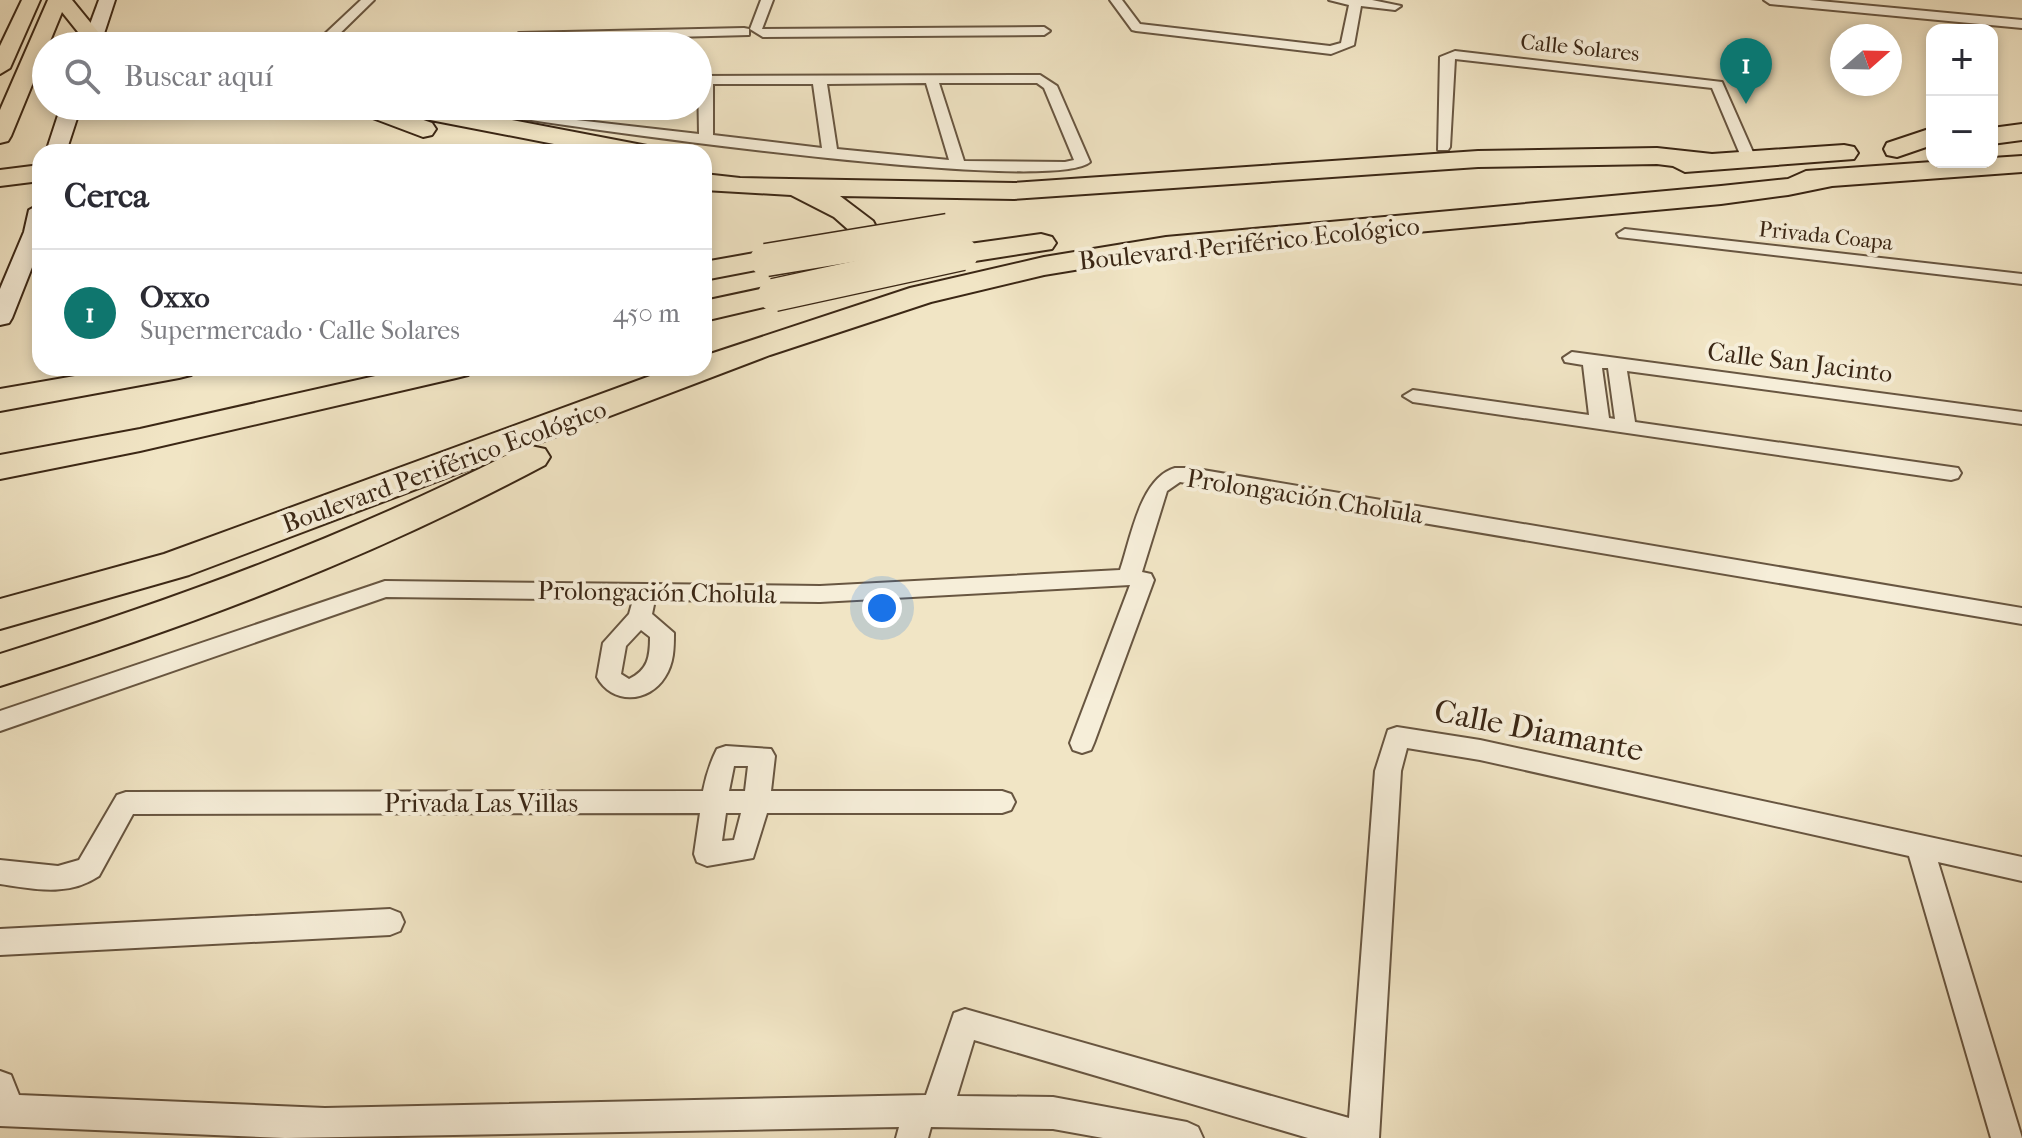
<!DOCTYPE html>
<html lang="es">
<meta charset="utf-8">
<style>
body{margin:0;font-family:"IM FELL French Canon",serif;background:#f2f2f3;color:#2b2b33}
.controls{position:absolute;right:24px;top:24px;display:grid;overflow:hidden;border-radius:16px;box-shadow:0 4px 12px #0003}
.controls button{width:72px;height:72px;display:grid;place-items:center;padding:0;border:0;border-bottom:2px solid #e1e1e2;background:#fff;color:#2b2b33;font:40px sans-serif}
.compass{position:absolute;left:1830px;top:24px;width:72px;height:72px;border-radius:50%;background:#fff;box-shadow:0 4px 12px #0003;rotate:70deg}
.you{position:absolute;left:882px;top:608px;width:28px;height:28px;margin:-20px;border:6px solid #fff;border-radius:50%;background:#1a73e8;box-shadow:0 0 0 12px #1a73e833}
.badge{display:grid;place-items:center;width:52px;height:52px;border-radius:50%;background:#0f766e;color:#fff;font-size:26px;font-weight:700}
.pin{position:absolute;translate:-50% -66px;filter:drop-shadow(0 2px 4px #0008)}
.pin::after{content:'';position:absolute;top:42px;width:28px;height:24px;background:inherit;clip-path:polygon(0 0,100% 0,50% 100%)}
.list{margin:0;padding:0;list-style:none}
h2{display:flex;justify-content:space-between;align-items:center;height:104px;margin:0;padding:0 32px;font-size:34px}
h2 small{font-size:26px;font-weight:400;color:#7c7c81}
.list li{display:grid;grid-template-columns:52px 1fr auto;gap:24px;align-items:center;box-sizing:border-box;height:128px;padding:0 32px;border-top:2px solid #e1e1e2}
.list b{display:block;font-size:30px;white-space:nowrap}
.list p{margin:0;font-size:26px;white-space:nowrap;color:#7c7c81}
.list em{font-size:26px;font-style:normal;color:#7c7c81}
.icon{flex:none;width:44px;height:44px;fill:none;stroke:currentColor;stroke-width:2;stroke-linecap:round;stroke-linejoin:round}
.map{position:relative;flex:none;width:2022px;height:1138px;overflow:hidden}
.search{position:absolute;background:#fff;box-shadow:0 4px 12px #0003;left:32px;top:32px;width:680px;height:88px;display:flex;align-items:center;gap:20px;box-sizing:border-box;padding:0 28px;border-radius:44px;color:#7c7c81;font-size:30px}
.panel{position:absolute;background:#fff;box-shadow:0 4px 12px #0003;left:32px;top:144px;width:680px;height:232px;border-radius:24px}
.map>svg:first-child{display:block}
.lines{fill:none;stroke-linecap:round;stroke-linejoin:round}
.street-casing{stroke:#685641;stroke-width:4}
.secondary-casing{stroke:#3b2715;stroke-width:4}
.primary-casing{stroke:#3b2715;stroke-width:4}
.highway-casing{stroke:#3b2715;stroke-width:4}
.street{fill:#f6eed9;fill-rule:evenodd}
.secondary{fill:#f6eed9;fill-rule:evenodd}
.primary{fill:#f1e5c5;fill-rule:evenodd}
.highway{fill:#f1e5c5;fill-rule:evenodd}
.highway-bridge-casing{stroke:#3b2715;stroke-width:35;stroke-linecap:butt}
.highway-bridge{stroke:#f1e5c5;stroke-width:32}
.labels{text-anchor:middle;stroke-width:8;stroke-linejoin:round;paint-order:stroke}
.far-street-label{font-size:22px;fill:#3b2715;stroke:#f6eed9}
.street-label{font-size:26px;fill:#3b2715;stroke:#f6eed9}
.near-street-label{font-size:32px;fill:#3b2715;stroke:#f6eed9}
</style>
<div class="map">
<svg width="2022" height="1138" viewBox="0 0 2022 1138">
<rect width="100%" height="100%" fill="#f1e5c5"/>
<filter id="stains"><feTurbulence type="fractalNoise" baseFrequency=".0025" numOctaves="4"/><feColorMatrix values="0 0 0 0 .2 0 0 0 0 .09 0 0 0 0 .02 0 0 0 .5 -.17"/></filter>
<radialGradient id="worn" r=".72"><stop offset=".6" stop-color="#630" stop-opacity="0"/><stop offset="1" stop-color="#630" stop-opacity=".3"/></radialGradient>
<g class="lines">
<g class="street-casing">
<g id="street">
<path d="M361,0H374L327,46H312Z"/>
<path d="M761,0H773L762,29L1044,27L1050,31L1044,35L763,37L750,29Z"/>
<path d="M1110,0H1122L1140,24L1330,46L1341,43L1349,5L1329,0H1372L1401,6L1395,10L1361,6L1354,45L1331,54L1136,31L1132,30Z"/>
<path d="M1764,0H1809L2022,20V28L1770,4Z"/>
<path d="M744,28L749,29V35L519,41L513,37L519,33Z"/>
<path d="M1455,51L1722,82L1756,159L1749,163L1742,159L1712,88L1455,59L1450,147L1448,150H1438L1440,57Z"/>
<path d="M1040,75L1057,86L1090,162C1051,197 546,124 468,110L461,106H492L559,118L699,134L698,76ZM926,83L949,160L837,149L827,84ZM939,83H1037L1044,88L1074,160L1065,162L964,161ZM713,84H813L822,148L713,135Z"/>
<path d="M1625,229L2022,274V284L1619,237L1617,234Z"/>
<path d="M1572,352L2022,412V424L1627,371L1635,422L1958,468L1961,473L1958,478L1951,480L1413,402L1403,396L1413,390L1589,415L1583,365L1565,362L1563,358ZM1602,368H1608L1615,419L1609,418Z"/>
<path d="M1175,468H1191L2022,608V624L1180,482L1167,491L1142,572L1151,574L1154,580L1094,743L1091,750L1082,753L1073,750L1070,743L1130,585L820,602L655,600L652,614L674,633C674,648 674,663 665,677C649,703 612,705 597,677L603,643L629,614L633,600L386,597L0,731V711L385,581L820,586L1120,570C1131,538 1140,478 1175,468ZM641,630L650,637C650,657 648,670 629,679L621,674L626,646Z"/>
<path d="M1397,727L1480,740L2022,857V881L1938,862L2022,1138H1991L1909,856L1480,760L1407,748L1401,771L1379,1138H1308L974,1040L957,1096L1053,1097L1187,1122L1198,1127L1203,1138H1103L1053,1129L931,1127L928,1138H896L899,1127L285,1138L0,1126V1071L11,1075L19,1095L325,1108L926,1095L954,1013L965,1009L1349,1118L1375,771L1388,730Z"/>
<path d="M726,746L771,749L775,756L771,791H1002L1011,794L1015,802L1011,810L1002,813H767L753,858L707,866L697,862L694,854L700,813L133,814L99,876C68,897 34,889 0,884V860L58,866L79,860L117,795L126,792L703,791C706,776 710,763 717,749ZM734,766H748L745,791H729ZM726,813H741L734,840L722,841Z"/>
<path d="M390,909L400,913L404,922L400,931L390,935L0,955V929Z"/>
</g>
</g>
<g class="secondary-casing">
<g id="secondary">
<path d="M99,0H115L100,46H82Z"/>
<path d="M61,106H81L66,152H46Z"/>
<path d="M40,204V247L12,318L9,323L0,325V289L24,232L29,210Z"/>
</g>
</g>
<g class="primary-casing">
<g id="primary">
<path d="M22,0H40L10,68L0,74V46Z"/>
<path d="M48,0H72L103,38L100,42H86L62,12L11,136L8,141L0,143V110Z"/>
</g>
</g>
<g class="highway-casing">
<g id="highway">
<path d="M350,106H439L637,144L647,146L651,152H595L415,117L432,123L436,129L432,135L423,137L354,111Z"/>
<path d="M2022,124V140L1992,144V128Z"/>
<path d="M1932,128V145L1897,157L1887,155L1884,149L1887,143Z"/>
<path d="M1844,145L1854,147L1858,153L1854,159L1685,172L1673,166L1657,164L1478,167L1014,199L840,196L873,221L887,248L884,263L873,285L862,287L851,285L847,278L857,248L851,232L834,217L791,195L704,190V174L740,178L1014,183L1478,151L1657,148L1712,154Z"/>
<path d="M2022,156V172L1832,186L1788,195L1721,204L1166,255L1044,275L931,302L770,355L531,446L545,449L550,457L545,465C367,560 191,626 0,686V654C176,599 345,537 509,454L189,575L0,629V599L164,554L672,368H704V356L910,288L1044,257L1166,237L1721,186L1788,179L1806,171L1932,162H1992V158Z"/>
<path d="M40,165V181L0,186V170Z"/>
<path d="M1041,234L1052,237L1056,243L1052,249L962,263L951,260L947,254L951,248L962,245Z"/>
<path d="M766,251L777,254L781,260L777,266L704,280V262Z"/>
<path d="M774,286L785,288L790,295L785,302L704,321V301Z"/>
<path d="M121,368H196L191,375L179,378L0,411V389Z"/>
<path d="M411,368H473L468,375L456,378L140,451L0,479V455L140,429Z"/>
</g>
</g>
<use href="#street" class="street"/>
<use href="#secondary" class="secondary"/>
<use href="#primary" class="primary"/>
<use href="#highway" class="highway"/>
<g class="highway-bridge-casing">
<g id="highway-bridge">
<path d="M766,260L948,230"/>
<path d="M774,295L962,254"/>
</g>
</g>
<use href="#highway-bridge" class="highway-bridge"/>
</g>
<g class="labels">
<g class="far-street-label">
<text transform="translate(1580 47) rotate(6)" y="8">Calle Solares</text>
<text transform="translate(1826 235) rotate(6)" y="8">Privada Coapa</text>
</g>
<g class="street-label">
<text transform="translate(1249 243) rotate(-6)" y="9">Boulevard Periférico Ecológico</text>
<text transform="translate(1800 362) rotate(7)" y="9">Calle San Jacinto</text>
<text transform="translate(444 466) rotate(-20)" y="9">Boulevard Periférico Ecológico</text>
<text transform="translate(1305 496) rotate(9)" y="9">Prolongación Cholula</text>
<text transform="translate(657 592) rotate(1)" y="9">Prolongación Cholula</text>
<text x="481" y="812">Privada Las Villas</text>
</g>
<g class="near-street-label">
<text transform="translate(1539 730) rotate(11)" y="11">Calle Diamante</text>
</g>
</g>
<rect width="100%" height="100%" filter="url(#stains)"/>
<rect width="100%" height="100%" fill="url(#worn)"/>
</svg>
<div class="controls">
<button>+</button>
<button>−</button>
</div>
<svg class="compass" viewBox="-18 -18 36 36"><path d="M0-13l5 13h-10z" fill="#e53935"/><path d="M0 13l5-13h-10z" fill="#7c7c81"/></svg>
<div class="you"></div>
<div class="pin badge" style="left:1746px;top:104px">1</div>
<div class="search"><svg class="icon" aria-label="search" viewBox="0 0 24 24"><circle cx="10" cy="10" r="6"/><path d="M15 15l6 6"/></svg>Buscar aquí</div>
<section class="panel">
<h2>Cerca<small></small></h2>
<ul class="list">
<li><span class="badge">1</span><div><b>Oxxo</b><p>Supermercado · Calle Solares</p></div><em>450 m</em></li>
</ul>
</section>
</div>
